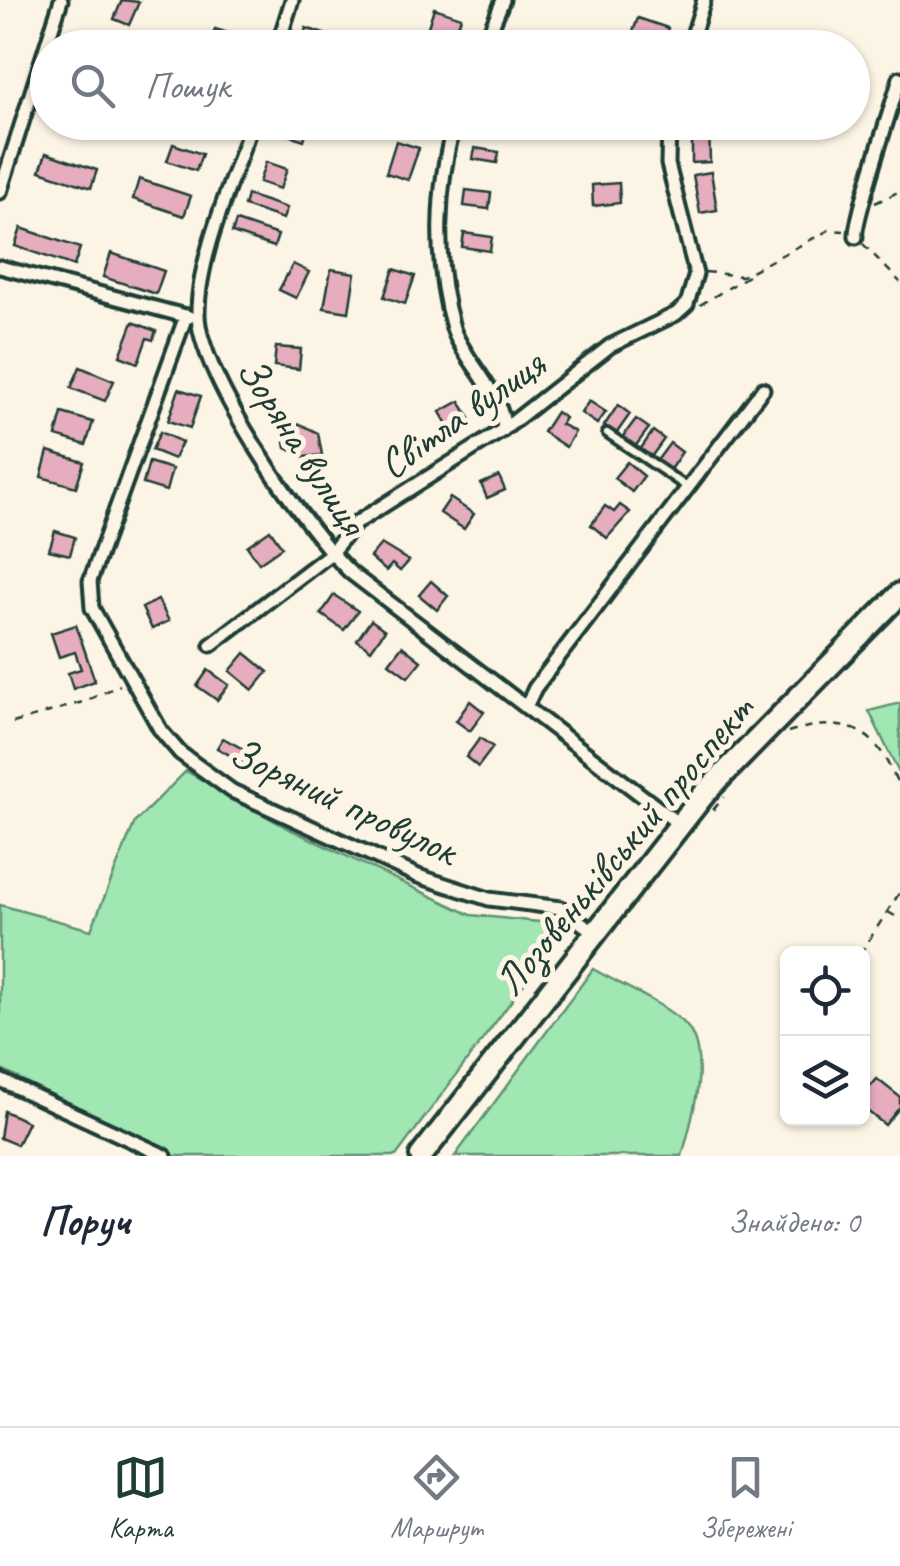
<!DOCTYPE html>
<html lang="uk">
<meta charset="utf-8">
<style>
body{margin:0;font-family:Caveat,sans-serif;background:#f6f6f7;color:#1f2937}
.controls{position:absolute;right:30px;bottom:30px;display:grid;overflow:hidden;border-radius:15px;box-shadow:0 2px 8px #0004}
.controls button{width:90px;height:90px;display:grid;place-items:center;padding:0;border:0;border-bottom:2px solid #e0e1e3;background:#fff;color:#1f2937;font:50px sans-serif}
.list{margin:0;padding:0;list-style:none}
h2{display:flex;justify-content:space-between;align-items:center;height:130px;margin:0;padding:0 40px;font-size:42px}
h2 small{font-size:32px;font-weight:400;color:#747a83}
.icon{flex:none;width:55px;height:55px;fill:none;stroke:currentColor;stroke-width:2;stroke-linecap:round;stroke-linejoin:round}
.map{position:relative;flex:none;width:900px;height:1156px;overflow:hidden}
.search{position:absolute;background:#fff;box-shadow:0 2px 8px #0004;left:30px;right:30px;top:30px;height:110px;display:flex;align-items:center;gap:25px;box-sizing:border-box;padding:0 35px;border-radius:55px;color:#747a83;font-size:38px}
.sheet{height:270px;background:#fff}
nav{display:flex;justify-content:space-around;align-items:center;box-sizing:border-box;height:140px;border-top:2px solid #e0e1e3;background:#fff;font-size:28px;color:#747a83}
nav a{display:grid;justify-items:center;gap:5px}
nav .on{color:#1f3d34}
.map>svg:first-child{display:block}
.green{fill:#a1e7b3;stroke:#609274;stroke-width:2.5}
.building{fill:#e6adbe;stroke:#1f3d34;stroke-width:2.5}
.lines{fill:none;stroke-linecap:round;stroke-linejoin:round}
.service-casing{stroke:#1f3d34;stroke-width:14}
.minor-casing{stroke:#1f3d34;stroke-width:19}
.trunk-casing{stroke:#1f3d34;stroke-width:28}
.path{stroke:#1f3d34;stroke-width:2.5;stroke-dasharray:8 8;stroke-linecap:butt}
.service{stroke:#fcf5e5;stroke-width:6}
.minor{stroke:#fcf5e5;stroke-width:11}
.trunk{stroke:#fcf5e5;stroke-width:20}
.labels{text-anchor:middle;stroke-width:10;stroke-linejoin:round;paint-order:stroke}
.street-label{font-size:42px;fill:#1f3d34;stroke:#fcf5e5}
</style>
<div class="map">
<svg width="900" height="1156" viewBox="0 0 900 1156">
<rect width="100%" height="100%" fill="#fcf5e5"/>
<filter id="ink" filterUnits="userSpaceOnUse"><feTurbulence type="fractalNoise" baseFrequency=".01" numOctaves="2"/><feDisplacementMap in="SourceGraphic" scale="20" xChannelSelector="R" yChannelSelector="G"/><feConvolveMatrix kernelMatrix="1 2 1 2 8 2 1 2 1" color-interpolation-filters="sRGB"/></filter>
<g filter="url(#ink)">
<g class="green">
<path d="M900,703V775L869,711Z"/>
<path d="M186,771L287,828L471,915L559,924L562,933L396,1156H174L0,1069V905L91,930L135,822Z"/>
<path d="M593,969C621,985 657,1000 682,1021C714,1049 692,1120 682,1156H455Z"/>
</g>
<g class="building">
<path d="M122,0L139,2L129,25L114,19Z"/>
<path d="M434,8L461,17L453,42L426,33Z"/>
<path d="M638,18L668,28L662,48L631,37Z"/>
<path d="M306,28L336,38L333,48H300Z"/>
<path d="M215,29L235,35L231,48H209Z"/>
<path d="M279,122L307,129L304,140L276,131Z"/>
<path d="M692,123H709L710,162L692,163Z"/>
<path d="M396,141L419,148L408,180L386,173Z"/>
<path d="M173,144L202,154L196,171L167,161Z"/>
<path d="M475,148L499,152L497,163L473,159Z"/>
<path d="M46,153L97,170L91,188L40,171Z"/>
<path d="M266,162L287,169L280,189L259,182Z"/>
<path d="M711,172L717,210L700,213L693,175Z"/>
<path d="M139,179L191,196L184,216L133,199Z"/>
<path d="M619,183L620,203L593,206L592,185Z"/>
<path d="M466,190L491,193L489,209L464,206Z"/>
<path d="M247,195L287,208L283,219L244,206Z"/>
<path d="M236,221L278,235L274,247L232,233Z"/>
<path d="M21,228L80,248L74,266L15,246Z"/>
<path d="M464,233L492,237L490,251L462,247Z"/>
<path d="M111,253L164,271L156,294L103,277Z"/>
<path d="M293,264L309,272L296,298L279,290Z"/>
<path d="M331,269L355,273L349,312L324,308Z"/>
<path d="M394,269L415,276L405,304L384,297Z"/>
<path d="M133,322L156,331L153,340L147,338L138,363L120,356Z"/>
<path d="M276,347L301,349L299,369L274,366Z"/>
<path d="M80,367L114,381L105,401L71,388Z"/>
<path d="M179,389L201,396L190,428L168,421Z"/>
<path d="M460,401L471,420L451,431L440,412Z"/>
<path d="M589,401L606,412L597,424L581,413Z"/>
<path d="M618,405L630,414L616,434L604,426Z"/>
<path d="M556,412L565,418L561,424L575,432L566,447L543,432Z"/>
<path d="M62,413L93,422L86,445L56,436Z"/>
<path d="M636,419L649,428L634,448L621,439Z"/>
<path d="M300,424L318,433L322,455L304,457L286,448L283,430Z"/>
<path d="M653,431L664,439L651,457L640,450Z"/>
<path d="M160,432L182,442L174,459L152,450Z"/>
<path d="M670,443L682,452L669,471L656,462Z"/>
<path d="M48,451L84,462L76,487L41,477Z"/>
<path d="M149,462L172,469L166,491L143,484Z"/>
<path d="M627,462L644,476L632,492L614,478Z"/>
<path d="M499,476L505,490L487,498L481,484Z"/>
<path d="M450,498L474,514L464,529L440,513Z"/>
<path d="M620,505L630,512L607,538L591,525L605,506L614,512Z"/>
<path d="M270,530L282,547L259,563L247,546Z"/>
<path d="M55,531L75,537L70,555L49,550Z"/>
<path d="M381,544L409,561L400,571L392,564L386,571L370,557Z"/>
<path d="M431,581L448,596L437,610L419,595Z"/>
<path d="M334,595L358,611L344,630L321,614Z"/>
<path d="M158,600L169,621L152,629L142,608Z"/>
<path d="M371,620L385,630L371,650L357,640Z"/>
<path d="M76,625L95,681L73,689L68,673L81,669L75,652L59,657L51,633Z"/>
<path d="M402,646L421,661L408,677L389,663Z"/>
<path d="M245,653L268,672L253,690L230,671Z"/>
<path d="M208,670L229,685L217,700L197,686Z"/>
<path d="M470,701L484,712L470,731L456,721Z"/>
<path d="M223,738L252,754L246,764L217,748Z"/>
<path d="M480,738L493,747L478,767L466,757Z"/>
<path d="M877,1079L900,1097V1107L885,1125L862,1107V1096Z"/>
<path d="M4,1111L28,1122L17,1145L0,1138Z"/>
</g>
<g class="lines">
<g class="service-casing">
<path id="service" d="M607,433L687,487"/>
</g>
<g class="minor-casing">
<g id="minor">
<path d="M277,48L292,0"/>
<path d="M483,48L503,0"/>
<path d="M689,48L704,0"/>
<path d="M252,122C234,178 198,255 198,313C197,373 307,532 351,573L680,825"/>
<path d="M455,122C436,187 434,263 453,328C462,358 509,402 503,430"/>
<path d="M0,192L61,0"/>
<path d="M856,237C853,223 893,103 900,78"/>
<path d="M0,267L189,317"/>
<path d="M186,316L90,581L92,608L161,731L180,753L232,791L418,876L489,899L561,908L594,932"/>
<path d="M211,645L330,554L356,523L503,430L610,346L676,314L687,304L696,274L668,164L669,122"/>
<path d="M526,707L535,688L763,389"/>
<path d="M0,1080L165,1156"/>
</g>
</g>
<g class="trunk-casing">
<path id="trunk" d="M421,1156L705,793L900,594"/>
</g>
<g class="path">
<path d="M875,203L900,191"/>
<path d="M863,244L900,282"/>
<path d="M705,272L742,276L829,230L844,231"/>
<path d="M700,305L748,276"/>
<path d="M13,723L86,701L120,685"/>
<path d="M788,732C817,723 854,719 876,745C886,756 892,774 900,786"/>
<path d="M713,810L724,797"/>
<path d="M888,912L900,919"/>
<path d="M860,954L900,892"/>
</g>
<use href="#service" class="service"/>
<use href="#minor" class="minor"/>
<use href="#trunk" class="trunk"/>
</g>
</g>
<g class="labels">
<g class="street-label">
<text transform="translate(461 413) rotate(-35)" y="15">Світла вулиця</text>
<text transform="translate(303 445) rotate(57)" y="15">Зоряна вулиця</text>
<text transform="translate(344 800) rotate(25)" y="15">Зоряний провулок</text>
<text transform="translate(623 844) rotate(-50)" y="15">Лозовеньківський проспект</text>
</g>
</g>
</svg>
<div class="controls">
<button><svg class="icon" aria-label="locate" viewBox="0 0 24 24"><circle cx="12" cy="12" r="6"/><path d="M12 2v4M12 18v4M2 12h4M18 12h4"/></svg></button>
<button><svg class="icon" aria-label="layers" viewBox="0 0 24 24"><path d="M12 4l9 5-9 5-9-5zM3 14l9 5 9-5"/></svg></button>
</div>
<div class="search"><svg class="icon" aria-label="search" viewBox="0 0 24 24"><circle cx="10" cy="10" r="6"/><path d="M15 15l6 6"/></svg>Пошук</div>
</div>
<section class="sheet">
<h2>Поруч<small>Знайдено: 0</small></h2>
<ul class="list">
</ul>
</section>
<nav>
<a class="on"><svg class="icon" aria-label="map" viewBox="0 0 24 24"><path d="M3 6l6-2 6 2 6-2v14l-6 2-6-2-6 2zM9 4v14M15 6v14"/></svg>Карта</a>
<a><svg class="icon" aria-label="directions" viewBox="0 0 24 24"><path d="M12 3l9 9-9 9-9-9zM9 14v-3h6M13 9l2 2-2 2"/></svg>Маршрут</a>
<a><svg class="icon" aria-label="saved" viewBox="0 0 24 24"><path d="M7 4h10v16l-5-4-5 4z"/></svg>Збережені</a>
</nav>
